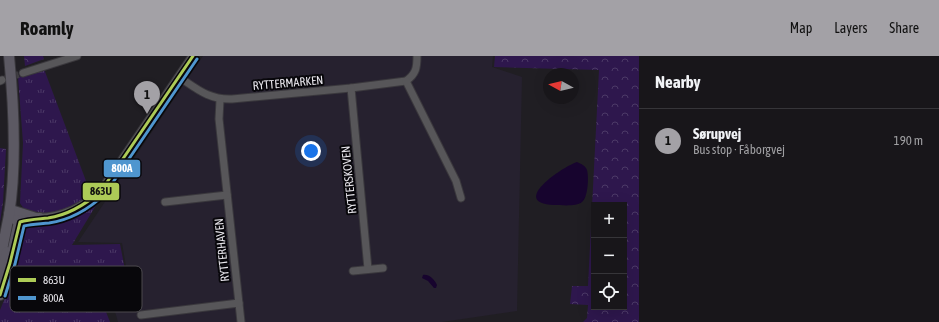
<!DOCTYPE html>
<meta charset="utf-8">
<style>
body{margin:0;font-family:"Asap Condensed",sans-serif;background:#252327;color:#f1f3f6}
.controls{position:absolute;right:12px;bottom:12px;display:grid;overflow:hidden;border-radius:0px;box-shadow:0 4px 16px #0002}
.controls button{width:36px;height:36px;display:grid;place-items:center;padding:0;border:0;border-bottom:1px solid #363539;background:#18161a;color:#f1f3f6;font:20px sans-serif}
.compass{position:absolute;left:543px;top:12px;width:36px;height:36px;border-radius:50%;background:#18161a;box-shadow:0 4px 16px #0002;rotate:278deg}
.you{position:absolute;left:311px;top:95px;width:14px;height:14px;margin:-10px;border:3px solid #fff;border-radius:50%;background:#1a73e8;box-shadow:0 0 0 6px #1a73e833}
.badge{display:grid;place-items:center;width:26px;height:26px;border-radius:50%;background:#a3a1a6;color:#111;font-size:13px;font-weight:700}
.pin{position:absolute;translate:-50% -33px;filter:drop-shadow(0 1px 2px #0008)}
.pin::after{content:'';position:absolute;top:21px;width:14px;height:12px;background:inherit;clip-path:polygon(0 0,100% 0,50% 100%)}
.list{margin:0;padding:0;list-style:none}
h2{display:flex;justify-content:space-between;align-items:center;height:52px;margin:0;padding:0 16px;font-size:17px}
h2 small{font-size:13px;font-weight:400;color:#9f9fa2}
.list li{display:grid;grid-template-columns:26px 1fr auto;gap:12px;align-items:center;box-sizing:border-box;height:64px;padding:0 16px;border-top:1px solid #363539}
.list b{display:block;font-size:15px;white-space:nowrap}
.list p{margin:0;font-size:13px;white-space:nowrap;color:#9f9fa2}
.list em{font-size:13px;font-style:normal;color:#9f9fa2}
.icon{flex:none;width:22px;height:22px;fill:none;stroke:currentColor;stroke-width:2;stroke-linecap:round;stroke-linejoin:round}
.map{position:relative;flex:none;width:639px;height:266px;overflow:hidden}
header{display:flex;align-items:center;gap:24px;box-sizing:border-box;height:56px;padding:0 20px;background:#a3a1a6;color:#111}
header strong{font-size:19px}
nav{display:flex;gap:22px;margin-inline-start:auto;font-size:14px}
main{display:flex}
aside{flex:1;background:#18161a}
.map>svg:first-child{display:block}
.built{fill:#26212f}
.grass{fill:url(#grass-tufts)}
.forest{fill:url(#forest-crowns);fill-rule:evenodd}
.water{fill:#17042e}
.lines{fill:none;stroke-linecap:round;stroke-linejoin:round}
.minor-tunnel{stroke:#3e3c41;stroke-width:7;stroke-dasharray:7 3.5;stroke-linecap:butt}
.minor-casing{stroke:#3a383d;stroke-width:9}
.tertiary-casing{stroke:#3a383d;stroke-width:10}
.primary-casing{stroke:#3a383d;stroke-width:12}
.minor{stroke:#575659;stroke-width:7}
.tertiary{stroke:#575659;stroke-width:8}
.primary{stroke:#5c5963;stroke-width:10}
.bus-1-casing{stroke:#08070b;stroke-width:6}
.bus-2-casing{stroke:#08070b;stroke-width:6}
.bus-1{stroke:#adcb57;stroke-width:3}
.bus-2{stroke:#4f96cf;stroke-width:3}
.labels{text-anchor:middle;stroke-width:4;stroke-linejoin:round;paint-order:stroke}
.street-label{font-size:12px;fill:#e9e7ed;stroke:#08070b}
.key{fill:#08070b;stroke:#4c4a4f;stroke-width:1}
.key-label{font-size:11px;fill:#e9e7ed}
.line-badge{stroke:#08070b;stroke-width:1.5}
.badge-label{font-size:11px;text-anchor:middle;font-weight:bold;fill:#fff}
.pale-badge-label{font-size:11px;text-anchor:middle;font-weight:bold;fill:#111}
</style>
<header>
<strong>Roamly</strong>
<nav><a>Map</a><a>Layers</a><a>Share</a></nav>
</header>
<main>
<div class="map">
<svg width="639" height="266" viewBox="0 0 639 266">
<defs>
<pattern id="grass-tufts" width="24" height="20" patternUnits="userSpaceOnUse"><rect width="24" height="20" fill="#2e174d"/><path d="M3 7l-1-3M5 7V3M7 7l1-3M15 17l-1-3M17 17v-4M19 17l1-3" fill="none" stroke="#4c3967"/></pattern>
<pattern id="forest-crowns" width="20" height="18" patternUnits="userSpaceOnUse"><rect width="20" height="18" fill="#2e174d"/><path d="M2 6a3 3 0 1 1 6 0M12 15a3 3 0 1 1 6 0" fill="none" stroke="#4c3967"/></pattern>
</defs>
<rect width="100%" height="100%" fill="#201e23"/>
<path class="built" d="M203,0H493L492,11L522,21L517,255L442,266H118L108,231L129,228L122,187L78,186Z"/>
<g class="grass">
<path d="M44,13L89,133L101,125L104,127L91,139L88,134L85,135L88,141C73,152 32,170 20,147L23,87L18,21Z"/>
<path d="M98,146L72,189L120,188L127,224L95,228L110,266H0V254L13,223L23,171L58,166L77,159Z"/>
</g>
<g class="forest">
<path d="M24,0H43L44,3L25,10Z"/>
<path d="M495,0H639V266H583L587,262L588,249L570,248L572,230H588L599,14L494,11ZM594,149H624V251H594Z"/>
<path d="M0,92L6,93L3,146L0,166Z"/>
</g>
<g class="water">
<path d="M577,106C581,108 585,109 587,114C589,121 588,142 582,146C576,151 561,149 554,149C509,147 562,111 577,106Z"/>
<path d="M423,219C429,218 434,223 437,229L436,232H434L428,225L422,222Z"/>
</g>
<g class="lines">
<path class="minor-tunnel" d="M2,24L23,17"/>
<g class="minor-casing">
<g id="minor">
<path d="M23,17L77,0"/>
<path d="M179,21C197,33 209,44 232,43L351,32L406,25C416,18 417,12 417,0"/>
<path d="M0,25L2,24"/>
<path d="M406,25L456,125L461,142"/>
<path d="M351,32L368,213"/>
<path d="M220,44L219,63L241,266"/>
<path d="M165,146L227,139"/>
<path d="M353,215L383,212"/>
<path d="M141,259L239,247"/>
</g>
</g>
<g class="tertiary-casing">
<path id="tertiary" d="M40,162C63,161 83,152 101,135L193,0"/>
</g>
<g class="primary-casing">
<g id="primary">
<path d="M9,158L11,155H14L36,162"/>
<path d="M16,164L22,165L40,162"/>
<path d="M0,204C3,189 6,174 9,159C17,108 14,51 9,0"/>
<path d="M0,226L7,196"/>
<path d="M0,239L10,207L18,170L22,165"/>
</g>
</g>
<use href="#minor" class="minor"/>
<use href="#tertiary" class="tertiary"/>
<use href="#primary" class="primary"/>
<g class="bus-1-casing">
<path id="bus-1" d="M0,239L10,207L20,166C29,163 39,163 48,162C69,159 86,148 101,135L193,0"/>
</g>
<g class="bus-2-casing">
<path id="bus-2" d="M5,240L15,208L24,170C32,168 40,168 49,167C70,164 89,153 105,138L197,3"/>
</g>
<use href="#bus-1" class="bus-1"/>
<use href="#bus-2" class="bus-2"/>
</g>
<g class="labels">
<g class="street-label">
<text transform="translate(288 27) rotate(-5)" y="4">RYTTERMARKEN</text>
<text transform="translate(349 124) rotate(-96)" y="4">RYTTERSKOVEN</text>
<text transform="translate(222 194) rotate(-96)" y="4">RYTTERHAVEN</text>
</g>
</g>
<rect x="10" y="210" width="132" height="46" rx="6" class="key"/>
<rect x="18" y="222" width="18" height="4" fill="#adcb57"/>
<rect x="18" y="240" width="18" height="4" fill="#4f96cf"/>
<g class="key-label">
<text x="43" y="228">863U</text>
<text x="43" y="246">800A</text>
</g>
<g class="line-badge">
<rect x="103" y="103" width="38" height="19" rx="4" fill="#4f96cf"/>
<rect x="82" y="126" width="38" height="19" rx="4" fill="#adcb57"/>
</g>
<g class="badge-label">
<text x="122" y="116">800A</text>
</g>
<g class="pale-badge-label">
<text x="101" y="139">863U</text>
</g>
</svg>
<div class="controls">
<button>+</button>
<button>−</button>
<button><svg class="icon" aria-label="locate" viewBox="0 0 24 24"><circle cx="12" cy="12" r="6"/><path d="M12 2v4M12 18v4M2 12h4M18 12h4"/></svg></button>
</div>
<svg class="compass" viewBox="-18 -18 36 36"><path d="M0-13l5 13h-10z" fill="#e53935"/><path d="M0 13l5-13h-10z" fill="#9f9fa2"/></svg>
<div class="you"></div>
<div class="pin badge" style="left:147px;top:58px">1</div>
</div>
<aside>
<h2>Nearby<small></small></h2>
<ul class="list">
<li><span class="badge">1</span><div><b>Sørupvej</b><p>Bus stop · Fåborgvej</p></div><em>190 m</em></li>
</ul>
</aside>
</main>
